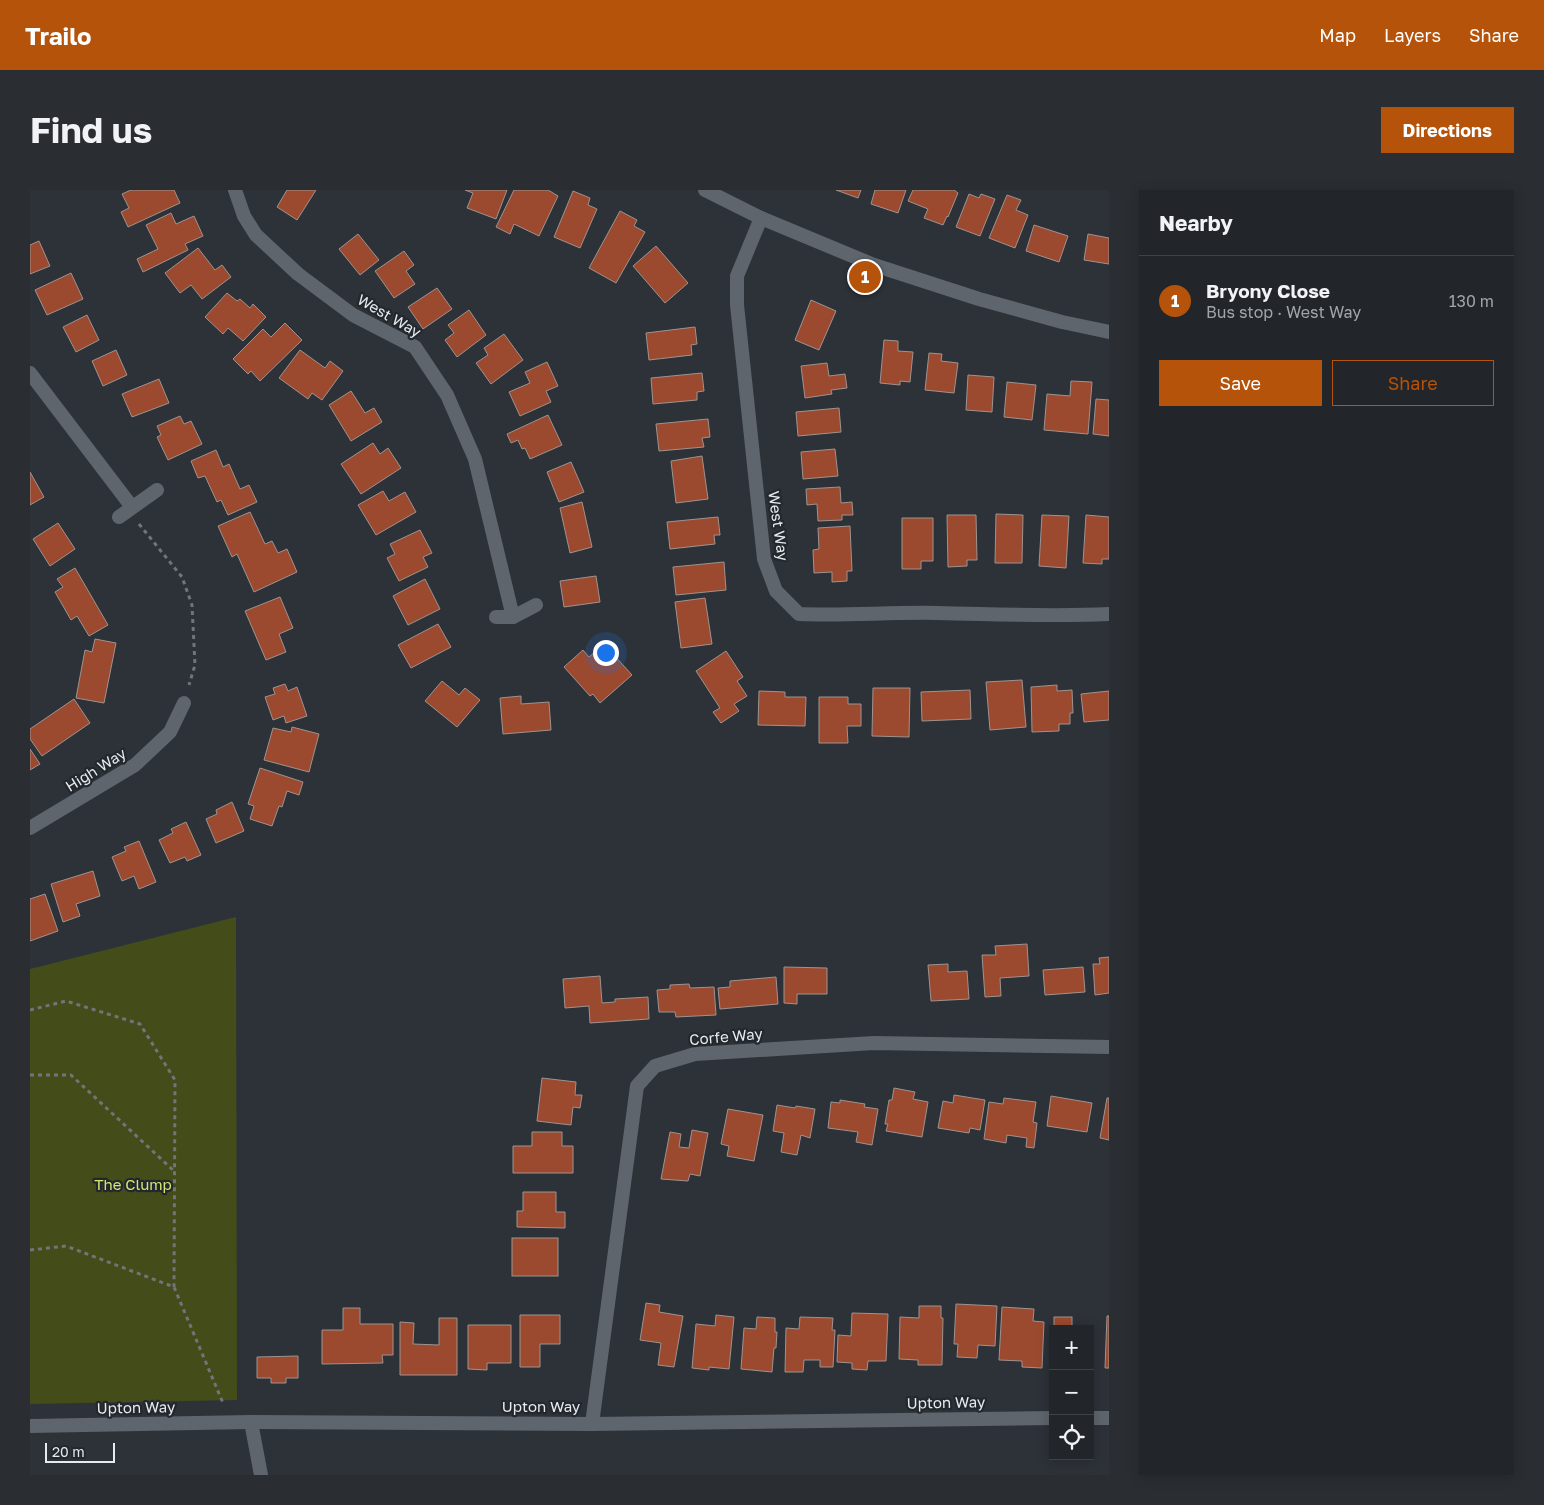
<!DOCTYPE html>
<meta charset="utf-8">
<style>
body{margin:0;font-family:"Golos Text",sans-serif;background:#2a2e32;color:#f1f3f6}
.controls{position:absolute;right:15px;bottom:15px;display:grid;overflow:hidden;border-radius:0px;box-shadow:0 2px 12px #0003}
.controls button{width:45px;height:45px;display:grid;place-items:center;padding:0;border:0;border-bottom:1px solid #3f4347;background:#22262a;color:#f1f3f6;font:25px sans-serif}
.scale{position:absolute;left:15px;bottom:12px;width:70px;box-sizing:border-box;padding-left:5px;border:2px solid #e6e9ed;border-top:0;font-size:14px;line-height:18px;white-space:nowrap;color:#e6e9ed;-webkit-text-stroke:4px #23282e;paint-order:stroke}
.you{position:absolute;left:575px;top:462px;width:18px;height:18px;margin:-12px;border:4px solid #fff;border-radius:50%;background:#1a73e8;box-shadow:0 0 0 8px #1a73e833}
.badge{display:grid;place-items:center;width:32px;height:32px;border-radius:50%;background:#b45309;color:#fff;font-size:16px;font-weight:700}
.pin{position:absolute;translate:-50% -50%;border:2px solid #fff;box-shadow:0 1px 5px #0006}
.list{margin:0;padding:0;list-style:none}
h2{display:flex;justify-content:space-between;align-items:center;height:65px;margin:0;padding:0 20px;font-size:21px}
h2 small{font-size:16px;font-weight:400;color:#a2a5a8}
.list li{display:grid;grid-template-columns:32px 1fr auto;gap:15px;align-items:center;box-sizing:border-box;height:90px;padding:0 20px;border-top:1px solid #3f4347}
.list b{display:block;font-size:19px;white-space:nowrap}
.list p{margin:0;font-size:16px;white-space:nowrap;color:#a2a5a8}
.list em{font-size:16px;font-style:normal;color:#a2a5a8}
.actions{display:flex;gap:10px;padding:15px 20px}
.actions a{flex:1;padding:11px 0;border:1px solid #b45309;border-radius:0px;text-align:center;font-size:18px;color:#b45309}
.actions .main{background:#b45309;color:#fff}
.icon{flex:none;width:28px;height:28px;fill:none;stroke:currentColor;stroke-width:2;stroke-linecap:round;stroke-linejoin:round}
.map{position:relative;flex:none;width:1079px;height:1285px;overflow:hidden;border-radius:0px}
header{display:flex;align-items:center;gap:30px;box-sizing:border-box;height:70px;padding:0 25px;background:#b45309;color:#fff}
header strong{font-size:24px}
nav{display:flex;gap:28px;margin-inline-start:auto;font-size:18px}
.intro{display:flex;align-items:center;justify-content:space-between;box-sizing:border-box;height:120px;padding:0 30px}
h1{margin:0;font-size:35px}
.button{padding:12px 22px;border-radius:0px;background:#b45309;color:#fff;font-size:18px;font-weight:700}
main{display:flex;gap:30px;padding:0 30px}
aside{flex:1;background:#22262a;border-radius:0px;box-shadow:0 2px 12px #0003}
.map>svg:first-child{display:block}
.green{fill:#444c19}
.building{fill:#9c4a2f;stroke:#9e9390}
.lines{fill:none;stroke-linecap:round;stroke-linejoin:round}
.path{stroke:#71757a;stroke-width:3;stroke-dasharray:4 4;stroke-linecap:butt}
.minor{stroke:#5f656c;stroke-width:14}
.labels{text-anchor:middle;stroke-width:4.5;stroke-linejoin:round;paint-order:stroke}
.street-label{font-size:15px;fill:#e6e9ed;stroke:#23282e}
.park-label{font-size:15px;fill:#d4e76f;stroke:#23282e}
</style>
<header>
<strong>Trailo</strong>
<nav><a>Map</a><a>Layers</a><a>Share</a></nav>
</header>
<div class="intro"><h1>Find us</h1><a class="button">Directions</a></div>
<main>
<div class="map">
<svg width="1079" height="1285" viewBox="0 0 1079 1285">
<rect width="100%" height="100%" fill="#2d3238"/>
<path class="green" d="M206,727L207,1210L0,1214V779Z"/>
<g class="building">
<path d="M101,0H144L150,13L98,37L91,22L99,18L92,4Z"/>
<path d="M257,0H286L267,30L247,17Z"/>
<path d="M435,0H477L466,29L437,18L443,3Z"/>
<path d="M484,0H518L528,6L509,46L484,34L480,44L466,37Z"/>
<path d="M806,0H831L828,8Z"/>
<path d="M845,0H876L868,23L841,14Z"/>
<path d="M883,0H924L928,3L918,27L917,26L913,35L894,28L898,19L878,11Z"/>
<path d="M543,1L560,8L558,15L567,19L550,58L524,47Z"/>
<path d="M939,4L949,8L951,4L965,9L950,46L926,37Z"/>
<path d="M977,5L991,10L986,20L998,25L985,58L959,48Z"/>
<path d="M590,21L607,30L604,36L615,42L586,93L559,78Z"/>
<path d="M141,23L146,34L164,26L173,46L155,54L158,60L113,82L107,69L128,59L116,35Z"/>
<path d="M1004,35L1038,46L1029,72L996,61Z"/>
<path d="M328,44L349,70L330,85L309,59Z"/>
<path d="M1058,44L1079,48V74L1054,70Z"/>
<path d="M9,51L20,76L0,84V55Z"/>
<path d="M626,56L658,93L635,113L603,76Z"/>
<path d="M168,58L185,80L192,75L201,87L172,109L161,95L150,103L135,83Z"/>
<path d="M374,61L384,75L376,81L385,94L364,108L345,81Z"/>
<path d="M41,83L53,109L17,125L5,100Z"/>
<path d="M407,98L422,119L393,139L378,117Z"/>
<path d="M197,103L207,111L210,109L220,118L223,114L236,127L213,151L198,138L193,144L175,127Z"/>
<path d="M781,110L806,121L789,160L765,150Z"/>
<path d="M439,120L456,145L427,167L415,150L424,143L418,135Z"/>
<path d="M57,125L69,150L46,162L33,137Z"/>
<path d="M255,133L272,150L230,191L221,181L218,184L203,169L233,139L241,147Z"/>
<path d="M665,137L667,154L661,155L662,165L619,170L616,143Z"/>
<path d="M474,144L493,170L461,194L446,173L458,165L454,158Z"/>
<path d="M854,150L868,151V161L883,162L880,192L870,191V195L850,193Z"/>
<path d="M86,160L97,185L73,196L62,171Z"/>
<path d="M270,160L295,178L300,171L313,181L292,210L282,203L278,209L249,188Z"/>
<path d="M899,163L912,164L911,171L928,173L924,203L895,200Z"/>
<path d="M517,172L528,196L516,201L521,212L490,226L479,202L500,193L495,182Z"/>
<path d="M797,173L799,186L815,184L817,198L801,200L802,204L775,208L771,176Z"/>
<path d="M672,183L674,201L667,202V210L623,214L621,188Z"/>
<path d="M938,185L964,187L962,222L936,220Z"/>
<path d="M129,189L139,213L102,227L92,204Z"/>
<path d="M1041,191L1062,192L1058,244L1014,240L1017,204L1040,206Z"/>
<path d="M977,192L1006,195L1002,230L974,227Z"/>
<path d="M321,201L335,223L344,218L352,232L321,251L299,215Z"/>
<path d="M1066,209L1079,210V246L1063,244Z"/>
<path d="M809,218L811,242L768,246L766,222Z"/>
<path d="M518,225L532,255L500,269L495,258L492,259L488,250L481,253L477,244Z"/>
<path d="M150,226L154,234L161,231L172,254L138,270L127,247L131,245L127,236Z"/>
<path d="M678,229L680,247L672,248L674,257L629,261L626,234Z"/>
<path d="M343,253L350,264L358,258L371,278L331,304L311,274Z"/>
<path d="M805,259L808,286L773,289L771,262Z"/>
<path d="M186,260L193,277L199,274L210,299L219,295L227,312L198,325L191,310L187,312L175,286L168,288L161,271Z"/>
<path d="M672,266L678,309L646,313L641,271Z"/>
<path d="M541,272L554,302L529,312L517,282Z"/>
<path d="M0,282L14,307L0,315Z"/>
<path d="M810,297L811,313L822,312L823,325H812V330L788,331L787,314L777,315L776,299Z"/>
<path d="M353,301L359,311L375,302L386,322L346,345L328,315Z"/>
<path d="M552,312L562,357L540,363L530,318Z"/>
<path d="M220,322L235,354L242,351L248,363L257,359L267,382L224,402L207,364L202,367L188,336Z"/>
<path d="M966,324L993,325L992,373H965Z"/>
<path d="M917,325H946L947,370H937V376L918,377Z"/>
<path d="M1012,325L1039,326L1036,378L1009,376Z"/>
<path d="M1056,325L1079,327V369H1072V374L1053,373Z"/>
<path d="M688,327L690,345H684L685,354L640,359L637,332Z"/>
<path d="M872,328H903V371H891V379H872Z"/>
<path d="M28,333L45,359L20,376L3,349Z"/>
<path d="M820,336L822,381H817V391L802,392V382L784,383L783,360L789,359L788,338Z"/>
<path d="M390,340L402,363L393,367L398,377L369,391L357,368L365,364L360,354Z"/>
<path d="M694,372L696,400L646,405L643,377Z"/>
<path d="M45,378L78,435L59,446L47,426L41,430L25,402L33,397L27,389Z"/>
<path d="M566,386L570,412L534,417L530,391Z"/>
<path d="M395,389L410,419L378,435L363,406Z"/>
<path d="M250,407L263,438L249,444L256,462L236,470L215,421Z"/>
<path d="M675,408L682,454L651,458L645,412Z"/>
<path d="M408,434L421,457L381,478L368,455Z"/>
<path d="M65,449L86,453L74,513L46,508L55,460L62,462Z"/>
<path d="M574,454L602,485L570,513L563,504L560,506L534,477L553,460L559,467Z"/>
<path d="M696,461L713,487L707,491L717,506L704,514L709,521L691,533L683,522L690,518L666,481Z"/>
<path d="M992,490L996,537L960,540L956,492Z"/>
<path d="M412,491L429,505L435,498L450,510L427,537L395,511Z"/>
<path d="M255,494L258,501L267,497L277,526L256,533L254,526L243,530L235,507L245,504L243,498Z"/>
<path d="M1027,495V501L1042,500L1043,523H1040V534H1029V541L1002,542L1001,497Z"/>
<path d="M843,498H880L879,547L842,546Z"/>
<path d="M940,500L941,529L892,531L891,502Z"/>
<path d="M729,501L755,502V507H776L775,536L728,535Z"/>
<path d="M1079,501V530L1054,532L1051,504Z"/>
<path d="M491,506V514L519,512L521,540L473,544L470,508Z"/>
<path d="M789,507H818V514H831V536H817L818,553H789Z"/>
<path d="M44,509L60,533L12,566L0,549V539Z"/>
<path d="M262,537L289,544L279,582L234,570L243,538L261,542Z"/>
<path d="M0,559L10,574L0,580Z"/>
<path d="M230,578L273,592L269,605L257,601L252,617L249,616L242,636L220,629L224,616L218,614Z"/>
<path d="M202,612L214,641L186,653L176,629L187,624L186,620Z"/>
<path d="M156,632L171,665L157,671L155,667L140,673L129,650L143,643L141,639Z"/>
<path d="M109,651L126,692L109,699L104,686L92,691L82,667L96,661L94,657Z"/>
<path d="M63,681L70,706L46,714L50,726L33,732L21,694Z"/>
<path d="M15,704L28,741L0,751V709Z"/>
<path d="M997,754L999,786L970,788L971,806L955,807L952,765H966L965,756Z"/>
<path d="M1079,767V803L1065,805L1063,774H1070L1069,768Z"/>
<path d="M918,774V782L937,781L939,809L901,811L898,775Z"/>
<path d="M754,777L797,778V804H767V814L754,813Z"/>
<path d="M1053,777L1055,802L1015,805L1013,780Z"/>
<path d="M570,786L572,813L585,812V809L618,807L619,829L560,833L559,816L535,818L533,789Z"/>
<path d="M746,787L748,814L690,819L688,798L700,797V791Z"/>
<path d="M659,794L660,798L684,797L686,825L646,827L645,822H629L627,800L640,799V795Z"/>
<path d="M512,888L546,892L545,905H552L550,918L543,917L541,935L507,931Z"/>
<path d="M864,898L885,902L883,909L898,912L892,947L856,941L858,934H855L859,910H862Z"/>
<path d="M924,905L955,910L950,940L940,938L939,943L908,938L913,911L923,913Z"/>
<path d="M1021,906L1062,913L1057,942L1017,936Z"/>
<path d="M974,908L1006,912L1003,932L1007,933L1004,958L996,957L997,948L977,945L976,953L954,949L959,912L973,914Z"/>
<path d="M1077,908H1079V950L1070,948Z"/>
<path d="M810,910L835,914L834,917L848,919L842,955L826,952L828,942L798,938L801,912L810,913Z"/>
<path d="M747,915L765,918L766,916L785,919L780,948L771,945L767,965L751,962L754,943L743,941Z"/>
<path d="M698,919L733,925L724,971L697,966L699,956L691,954Z"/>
<path d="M662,940L678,943L670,986L660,984L658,991L631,989L640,942L651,944L649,957L659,958Z"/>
<path d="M502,942H532V956H543V983H483V956H502Z"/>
<path d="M493,1002H526V1022H535V1038L487,1037V1021H493Z"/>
<rect x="482" y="1048" width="46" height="38"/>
<path d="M616,1113L630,1115L629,1122L653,1126L644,1177L628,1175L631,1153L610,1150Z"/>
<path d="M926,1114L967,1116L965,1156L948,1155L947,1168L927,1167L928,1154H924Z"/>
<path d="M889,1116H911V1128H913L912,1175H888V1170L869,1169L870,1127L889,1128Z"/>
<path d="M972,1117L1004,1119L1003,1131L1014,1132L1012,1178L992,1177V1171L969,1170Z"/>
<path d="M313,1118H330V1134H363V1165H352L353,1173L292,1174V1140H313Z"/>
<path d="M822,1123L858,1124L856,1171H838L837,1180L822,1179V1173L807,1172L808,1145L821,1146Z"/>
<path d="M490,1125H530V1154H510V1177H490Z"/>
<path d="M686,1125L704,1127L699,1179L679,1177V1180L662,1178L666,1134L685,1136Z"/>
<path d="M1077,1126H1079V1178H1075Z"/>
<path d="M727,1127L745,1128V1142H747L746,1158H744L742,1182L711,1179L714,1138L726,1139Z"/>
<path d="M770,1127L803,1128L802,1140H805L803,1177H790V1170H774L773,1182H755L756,1138L769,1139Z"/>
<rect x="1024" y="1127" width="18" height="12"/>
<path d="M409,1128H427V1185H370V1132L384,1133L383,1154L409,1155Z"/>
<path d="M438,1135H481V1173H457V1180L438,1179Z"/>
<path d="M1060,1141H1063L1062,1179H1060Z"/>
<path d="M268,1166V1188H256V1193H241V1188H227V1167Z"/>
</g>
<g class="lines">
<g class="path">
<path d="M109,334L152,387L162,415L165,475L159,495"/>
<path d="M0,820L36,811L110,834L145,890L144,1097"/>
<path d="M0,885H41L144,981"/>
<path d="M0,1060L36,1056L144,1097L193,1213"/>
</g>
<g class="minor">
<path d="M205,0L214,26L226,45L268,84L323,125L385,157L417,205L445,269L483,427"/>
<path d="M675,0L731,28L844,75L949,109L1032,132L1079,142"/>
<path d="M731,28L707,86V115L734,369L746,401L769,424C815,426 861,422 907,423C964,424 1021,427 1079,424"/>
<path d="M0,183L102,317"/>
<path d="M89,327L127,300"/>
<path d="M466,427H483L506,415"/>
<path d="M0,638L105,575L140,542L154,513"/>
<path d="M1060,1228H1079"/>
<path d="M221,1232L231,1285"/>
<path d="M562,1234L607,896L625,876L665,864L844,853L1079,857"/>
<path d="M0,1236L221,1232L562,1234L1023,1228"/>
</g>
</g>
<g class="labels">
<g class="street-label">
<text transform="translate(359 126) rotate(30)" y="5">West Way</text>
<text transform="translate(748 336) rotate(82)" y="5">West Way</text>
<text transform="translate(66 580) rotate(-32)" y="5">High Way</text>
<text transform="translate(696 847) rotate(-5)" y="5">Corfe Way</text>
<text transform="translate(916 1213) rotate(-1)" y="5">Upton Way</text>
<text x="511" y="1222">Upton Way</text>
<text transform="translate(106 1218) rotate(-1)" y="5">Upton Way</text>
</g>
<g class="park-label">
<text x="103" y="1000">The Clump</text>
</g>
</g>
</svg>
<div class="controls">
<button>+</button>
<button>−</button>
<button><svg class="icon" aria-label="locate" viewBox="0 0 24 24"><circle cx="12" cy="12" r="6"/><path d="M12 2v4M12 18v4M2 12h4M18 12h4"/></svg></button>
</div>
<div class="scale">20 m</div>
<div class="you"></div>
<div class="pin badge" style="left:835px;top:87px">1</div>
</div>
<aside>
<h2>Nearby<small></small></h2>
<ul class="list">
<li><span class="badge">1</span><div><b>Bryony Close</b><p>Bus stop · West Way</p></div><em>130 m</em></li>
</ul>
<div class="actions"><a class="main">Save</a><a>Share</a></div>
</aside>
</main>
